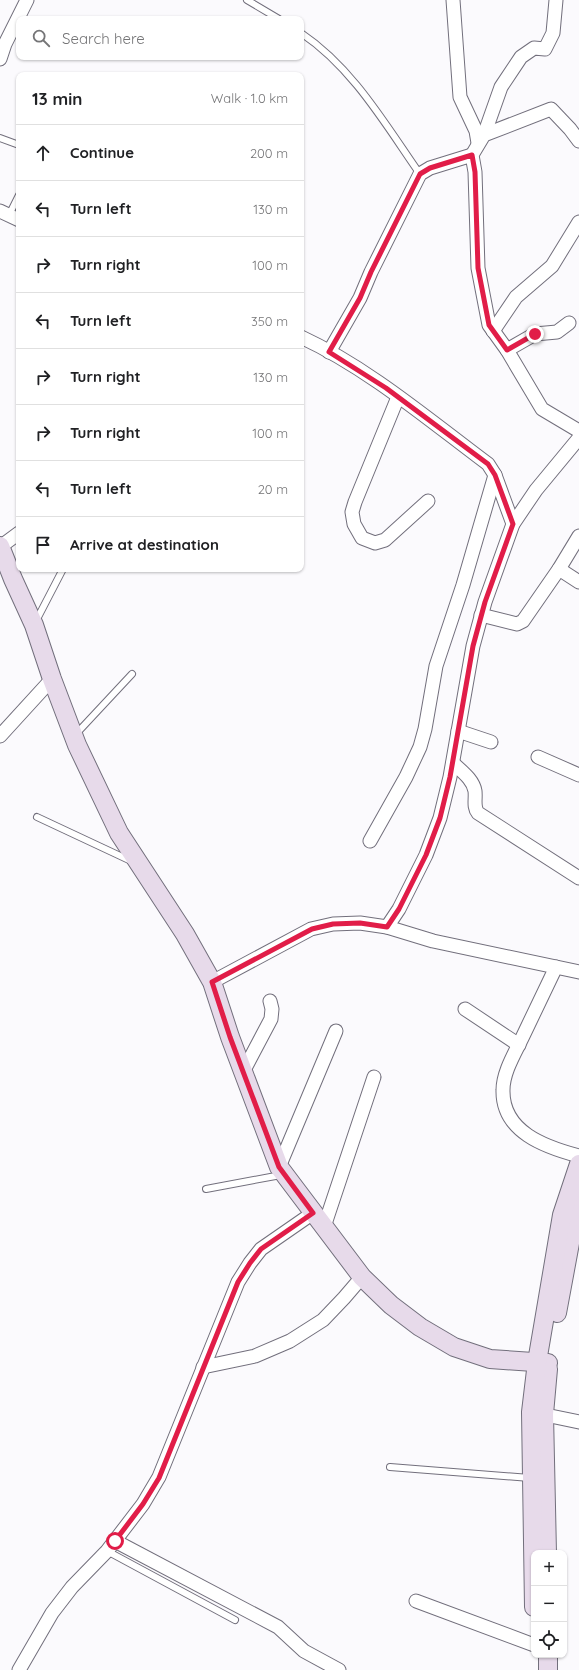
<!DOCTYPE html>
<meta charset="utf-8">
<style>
body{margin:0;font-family:Quicksand,sans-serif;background:#f6f6f6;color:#202124}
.controls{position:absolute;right:12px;bottom:12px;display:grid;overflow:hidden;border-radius:8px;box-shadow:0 1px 3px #0004}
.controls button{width:36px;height:36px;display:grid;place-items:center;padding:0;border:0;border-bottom:1px solid #e0e0e0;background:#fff;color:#202124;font:20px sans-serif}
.stop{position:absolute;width:12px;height:12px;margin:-9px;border:3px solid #e11d48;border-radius:50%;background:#fff}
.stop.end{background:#e11d48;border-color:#fff;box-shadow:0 1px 4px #0008}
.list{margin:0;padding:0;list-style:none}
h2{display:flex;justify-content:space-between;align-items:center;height:52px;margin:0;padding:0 16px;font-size:17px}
h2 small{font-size:13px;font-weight:400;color:#757577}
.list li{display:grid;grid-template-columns:26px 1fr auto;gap:12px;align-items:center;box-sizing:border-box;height:56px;padding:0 16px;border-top:1px solid #e0e0e0}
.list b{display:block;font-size:15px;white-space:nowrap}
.list em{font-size:13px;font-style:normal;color:#757577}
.icon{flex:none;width:22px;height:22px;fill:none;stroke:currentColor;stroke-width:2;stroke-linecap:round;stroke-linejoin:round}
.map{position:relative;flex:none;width:579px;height:1670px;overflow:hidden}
.search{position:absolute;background:#fff;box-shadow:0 1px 3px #0004;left:16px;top:16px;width:288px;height:44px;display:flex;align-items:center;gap:10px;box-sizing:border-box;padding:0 14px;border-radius:8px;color:#757577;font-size:15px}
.panel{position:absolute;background:#fff;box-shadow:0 1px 3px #0004;left:16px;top:72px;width:288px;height:500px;border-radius:8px}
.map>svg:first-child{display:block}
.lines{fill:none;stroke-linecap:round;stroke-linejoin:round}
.lane-casing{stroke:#726f7c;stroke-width:8}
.street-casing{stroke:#726f7c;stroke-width:15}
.secondary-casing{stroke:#726f7c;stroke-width:20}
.lane{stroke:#fff;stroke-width:6}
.street{stroke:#fff;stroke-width:13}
.secondary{stroke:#e7daea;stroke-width:18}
.route{stroke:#e11d48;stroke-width:5}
</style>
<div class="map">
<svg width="579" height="1670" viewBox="0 0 579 1670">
<rect width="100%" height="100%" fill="#fbfafd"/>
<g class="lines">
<g class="lane-casing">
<g id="lane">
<path d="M247,0L279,19"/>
<path d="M301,33C353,68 385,124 420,174"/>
<path d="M0,138L19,145"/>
<path d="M9,215L19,195"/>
<path d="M36,621L63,569"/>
<path d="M76,734L132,674"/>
<path d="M37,817L131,861"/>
<path d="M206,1189L281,1175"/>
<path d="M390,1467L530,1478"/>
<path d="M107,1551L235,1620"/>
</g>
</g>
<g class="street-casing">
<g id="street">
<path d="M453,0L460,97L476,131L478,143"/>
<path d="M0,59L5,44L27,0"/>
<path d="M484,135L501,87L521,57L534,48L545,49L553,33L556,0"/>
<path d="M579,141L570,129L551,109L484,135L472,155L475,172L478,268L489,325L507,350L542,409L579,431"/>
<path d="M0,211L19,220"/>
<path d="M493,331L516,297L552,266L579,222"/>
<path d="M301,337C368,368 429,420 488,464L495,475L513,524"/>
<path d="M507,350L535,334L557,332L569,323"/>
<path d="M329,352L360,298L371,272L420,174L430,168L472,155"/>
<path d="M398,397L355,502L352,512L354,524L362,538L375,543L385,540L428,501"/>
<path d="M0,547L19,533"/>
<path d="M559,569L579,582"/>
<path d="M481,615L517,624L523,621L559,569L579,536"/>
<path d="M458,731L491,742"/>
<path d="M0,736L52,679"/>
<path d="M538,757L579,775"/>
<path d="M453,763C461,771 473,779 475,791C476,799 473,807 478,813L579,878"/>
<path d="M370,841L406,777L420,747L425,729L436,666L463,585L495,475"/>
<path d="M387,927L399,909L426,855L440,818L450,777L473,646L485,602L513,524L536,490L579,438"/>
<path d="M556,967C545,990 534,1013 523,1036C515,1053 503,1072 503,1090C502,1132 545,1147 579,1156"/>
<path d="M212,982L311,929L333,924L360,923L387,927L433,941L579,972"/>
<path d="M465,1009L519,1045"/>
<path d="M243,1072L271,1019L272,1009L270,1001"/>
<path d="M279,1167L336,1031"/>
<path d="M324,1227L374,1077"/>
<path d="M203,1367L255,1356L290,1341L323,1320L344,1298L362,1277"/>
<path d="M536,1413L579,1422"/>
<path d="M115,1541L278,1627L304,1651L339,1670"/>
<path d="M416,1601L534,1645"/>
<path d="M19,1670L52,1613L72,1587L107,1551L143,1504L159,1477L238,1282L250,1263L261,1249L313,1213"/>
</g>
</g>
<g class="secondary-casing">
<g id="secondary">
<path d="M0,546L13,579L34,625L52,679L77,745L119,833L185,934L212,982L230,1037L279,1167L362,1277L391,1305L420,1327L454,1347L490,1359L548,1363"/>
<path d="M557,1313L575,1216L578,1190"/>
<path d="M547,1553L544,1414L548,1369"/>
<path d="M534,1607L531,1412L537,1362L562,1215L579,1164"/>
<path d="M548,1670V1655"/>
</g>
</g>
<use href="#lane" class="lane"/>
<use href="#street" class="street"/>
<use href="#secondary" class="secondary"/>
</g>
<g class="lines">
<path class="route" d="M115,1541L143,1504L159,1478L238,1282L250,1263L261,1249L313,1213L279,1167L230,1037L212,982L312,929L333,924L360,923L387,927L399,909L426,855L440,818L450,777L473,646L485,602L513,524L495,475L488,464L386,388L329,352L360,298L371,272L420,174L430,168L472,155L475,172L478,268L489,325L507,350L535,334"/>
</g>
</svg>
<div class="controls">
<button>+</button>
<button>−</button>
<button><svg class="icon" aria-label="locate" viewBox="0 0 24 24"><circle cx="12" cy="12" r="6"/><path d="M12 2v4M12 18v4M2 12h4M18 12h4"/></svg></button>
</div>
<div class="stop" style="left:115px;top:1541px"></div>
<div class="stop end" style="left:535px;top:334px"></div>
<div class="search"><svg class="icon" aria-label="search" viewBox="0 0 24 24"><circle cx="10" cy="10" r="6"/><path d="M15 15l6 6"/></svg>Search here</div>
<section class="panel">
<h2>13 min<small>Walk · 1.0 km</small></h2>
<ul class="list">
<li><svg class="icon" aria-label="ahead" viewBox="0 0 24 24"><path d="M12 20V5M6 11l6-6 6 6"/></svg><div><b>Continue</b></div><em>200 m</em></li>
<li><svg class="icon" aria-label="left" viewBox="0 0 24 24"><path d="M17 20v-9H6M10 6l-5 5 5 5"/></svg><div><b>Turn left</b></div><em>130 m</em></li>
<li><svg class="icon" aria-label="right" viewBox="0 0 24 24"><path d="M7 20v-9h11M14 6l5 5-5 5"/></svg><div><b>Turn right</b></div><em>100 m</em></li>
<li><svg class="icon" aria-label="left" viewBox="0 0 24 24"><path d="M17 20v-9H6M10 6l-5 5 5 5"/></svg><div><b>Turn left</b></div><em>350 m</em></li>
<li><svg class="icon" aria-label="right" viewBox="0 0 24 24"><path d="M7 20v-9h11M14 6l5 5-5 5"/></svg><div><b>Turn right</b></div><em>130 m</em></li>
<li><svg class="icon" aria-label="right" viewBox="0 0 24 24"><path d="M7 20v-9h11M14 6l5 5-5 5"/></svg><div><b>Turn right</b></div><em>100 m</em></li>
<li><svg class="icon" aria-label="left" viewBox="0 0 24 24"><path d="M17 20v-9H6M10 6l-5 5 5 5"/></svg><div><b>Turn left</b></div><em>20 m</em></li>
<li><svg class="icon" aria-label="arrive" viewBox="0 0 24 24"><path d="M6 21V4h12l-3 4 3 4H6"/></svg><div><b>Arrive at destination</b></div></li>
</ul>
</section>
</div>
